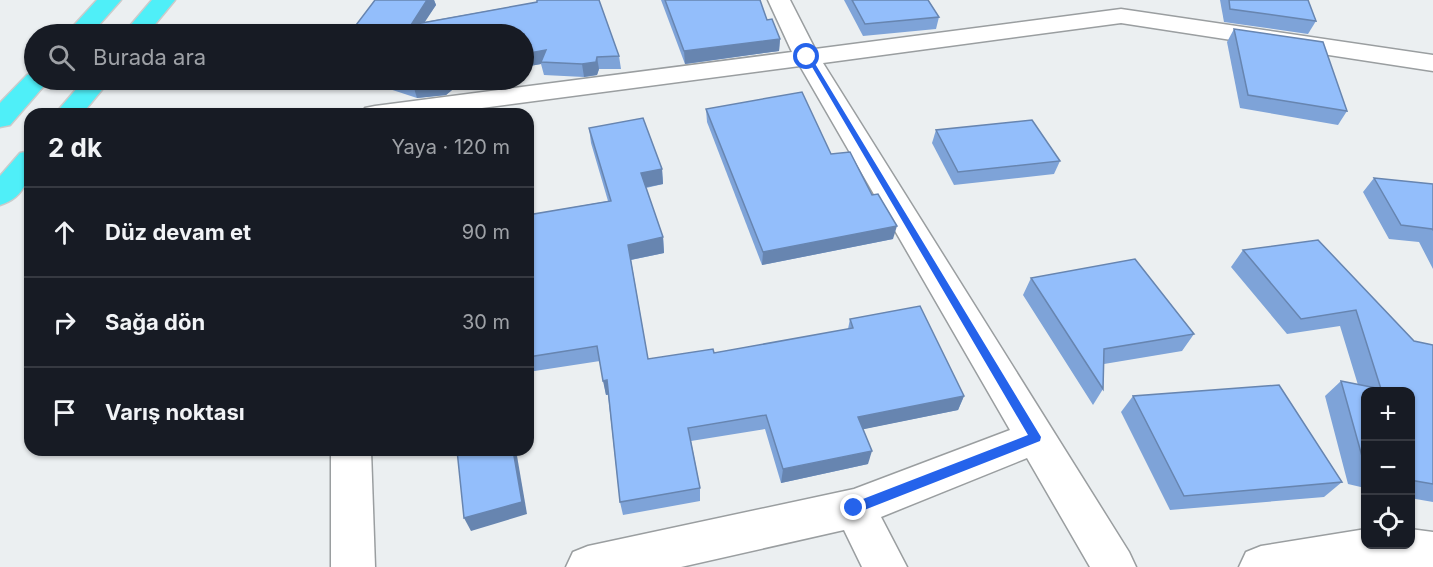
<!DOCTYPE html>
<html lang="tr">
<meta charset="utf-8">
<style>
body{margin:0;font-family:Inter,sans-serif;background:#20242c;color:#f1f3f6}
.controls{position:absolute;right:18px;bottom:18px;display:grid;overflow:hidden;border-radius:12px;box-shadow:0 2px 4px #0004}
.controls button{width:54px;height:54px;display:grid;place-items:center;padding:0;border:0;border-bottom:2px solid #363941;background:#171b24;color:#f1f3f6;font:30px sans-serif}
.stop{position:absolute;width:18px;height:18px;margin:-14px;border:4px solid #2563eb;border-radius:50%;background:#fff}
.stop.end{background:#2563eb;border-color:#fff;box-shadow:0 2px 6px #0008}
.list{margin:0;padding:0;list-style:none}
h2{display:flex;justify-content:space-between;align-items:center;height:78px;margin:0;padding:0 24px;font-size:26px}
h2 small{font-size:20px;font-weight:400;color:#9ea1a6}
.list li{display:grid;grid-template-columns:39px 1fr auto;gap:18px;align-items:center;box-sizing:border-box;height:90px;padding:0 24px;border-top:2px solid #363941}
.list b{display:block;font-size:22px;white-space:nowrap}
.list em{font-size:20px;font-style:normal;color:#9ea1a6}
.icon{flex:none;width:33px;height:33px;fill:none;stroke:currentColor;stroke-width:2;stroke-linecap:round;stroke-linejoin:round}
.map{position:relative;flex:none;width:1433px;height:567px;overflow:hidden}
.search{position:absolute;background:#171b24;box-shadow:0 2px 4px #0004;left:24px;top:24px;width:510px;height:66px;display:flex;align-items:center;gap:15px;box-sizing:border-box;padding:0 21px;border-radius:33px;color:#9ea1a6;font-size:22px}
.panel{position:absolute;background:#171b24;box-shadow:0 2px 4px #0004;left:24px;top:108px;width:510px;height:348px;border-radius:18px}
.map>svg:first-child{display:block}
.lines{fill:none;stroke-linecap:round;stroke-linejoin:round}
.street-casing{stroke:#9a9ea0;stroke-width:3}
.highway-casing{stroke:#cbcbcb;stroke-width:3}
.street{fill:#fff;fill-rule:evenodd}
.highway{fill:#4feff8;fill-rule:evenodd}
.wall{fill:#7ea3d8}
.shaded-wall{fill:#6785b0}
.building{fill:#93befb;stroke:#6785b0;stroke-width:1.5}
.route{fill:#2563eb}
</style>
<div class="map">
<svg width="1433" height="567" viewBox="0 0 1433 567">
<rect width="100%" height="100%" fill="#ebeff1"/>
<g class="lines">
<g class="street-casing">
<g id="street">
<path d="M768,0H790L815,49L1121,9L1433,55V71L1121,23L823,63L1129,552L1136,567H1090L1027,458L881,517L907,567H862L844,530L681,567H566L573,552L588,546L854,489L1010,430L800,66L437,114H362L365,108L375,106L792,52Z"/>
<path d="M331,450H371L375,567H331Z"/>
<path d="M1366,529V544H1410V529L1433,532V567H1239L1246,552L1261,546Z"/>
</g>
</g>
<g class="highway-casing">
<g id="highway">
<path d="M97,0H121L91,34H66Z"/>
<path d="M152,0H175L147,34H123Z"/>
<path d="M34,73V80H49L10,125L0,127V103L27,75Z"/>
<path d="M84,80H110L82,114H55Z"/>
<path d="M30,151C30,175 27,197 0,205V176L20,153Z"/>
</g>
</g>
<use href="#street" class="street"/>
<use href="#highway" class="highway"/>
</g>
<g class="wall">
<path d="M375,0H434L436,5L424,22L537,2V0H599L619,56L621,69H599L597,75L584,77L544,75L541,64L524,67V34H360L356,25Z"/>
<path d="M661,0H760L767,20L780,39L779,51L685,64Z"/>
<path d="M844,0H928L939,17L936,29L863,36Z"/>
<path d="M1220,0H1308L1316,21L1308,34L1224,22Z"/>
<path d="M1234,29L1347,111L1338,125L1240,108L1227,42Z"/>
<path d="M362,80H464L446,95L417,98Z"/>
<path d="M706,109L831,154L893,239L762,265L707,122Z"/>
<path d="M589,128L662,169L663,184L646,188L663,237L664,253L631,260L648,359L714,353L848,329L850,319L964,396L958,410L863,429L868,464L781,483L765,429L691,441L700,488V501L623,515L620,502L608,395H606L600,361L528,372V215L608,201L591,143Z"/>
<path d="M936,130L1060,161L1054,174L954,185L932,143Z"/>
<path d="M1374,178L1433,184V269L1419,242L1389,239L1363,192Z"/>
<path d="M1243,250L1414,341L1433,345V502L1410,498V392H1365V488L1348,484L1325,396L1341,381L1358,385L1340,326L1287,334L1231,267Z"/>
<path d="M1031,278L1194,334L1182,351L1104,364L1103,389L1093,405L1023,295Z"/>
<path d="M1133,396L1342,482L1324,497L1170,510L1121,412Z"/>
</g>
<g class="shaded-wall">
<path d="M427,0H434L436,5L417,34L411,25Z"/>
<path d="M780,39L779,51L685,64L684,51Z"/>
<path d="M546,50L541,64L524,67V54Z"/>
<path d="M597,57L599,69L597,75L584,77L582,64Z"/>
<path d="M445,80H464L446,95L417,98L413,85Z"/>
<path d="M662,169L663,184L642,188L641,173Z"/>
<path d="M897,226L893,239L762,265L763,252Z"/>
<path d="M663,237L664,253L630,260L628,245Z"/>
<path d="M607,380L609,394L606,395L603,381Z"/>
<path d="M964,396L958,410L855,431L858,417Z"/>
<path d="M513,450H516L527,514L471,531L464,518Z"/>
<path d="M872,451L868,464L781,483L783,469Z"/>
</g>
<g class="building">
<path d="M375,0H427L411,25L537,2V0H599L619,56L597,57L596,62L582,64L541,62L546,50L524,54V34H395L404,28L356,25Z"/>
<path d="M665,0H760L767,20L772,19L780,39L684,51Z"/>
<path d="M852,0H928L939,17L865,24Z"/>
<path d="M1229,0H1308L1316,21L1230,9Z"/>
<path d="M1234,29L1323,42L1347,111L1248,95Z"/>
<path d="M395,80H445L442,82L413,85Z"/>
<path d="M802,92L831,154L850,152L872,195L878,194L897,226L763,252L706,109Z"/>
<path d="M643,118L662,169L641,173L663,237L628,245L648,359L713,349L714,353L853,328L850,319L920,306L964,396L858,417L872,451L783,469L766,415L688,428L700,488L620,502L607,380L603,381L597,346L528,357V215L611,201L589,128Z"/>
<path d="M1032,120L1060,161L958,172L936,130Z"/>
<path d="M1374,178L1433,184V230L1432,229L1401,225Z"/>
<path d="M1318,240L1414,341L1433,345V484L1410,480V392H1365V467L1341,381L1381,389L1356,310L1301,319L1243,250Z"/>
<path d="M1135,259L1194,334L1104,349L1103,389L1031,278Z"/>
<path d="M1279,385L1342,482L1184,496L1133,396Z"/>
<path d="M457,450H513L522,502L464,518Z"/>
</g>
<path class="route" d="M805,55L811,57L1041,437L1040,441L854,514L848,508L850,504L1028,435Z"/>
</svg>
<div class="controls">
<button>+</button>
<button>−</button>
<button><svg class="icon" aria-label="locate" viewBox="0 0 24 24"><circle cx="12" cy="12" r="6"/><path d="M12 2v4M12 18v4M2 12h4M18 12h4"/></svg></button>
</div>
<div class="stop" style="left:807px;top:57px"></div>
<div class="stop end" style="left:854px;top:508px"></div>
<div class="search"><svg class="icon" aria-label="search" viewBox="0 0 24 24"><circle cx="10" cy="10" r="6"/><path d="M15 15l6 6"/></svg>Burada ara</div>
<section class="panel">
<h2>2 dk<small>Yaya · 120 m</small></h2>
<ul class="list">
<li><svg class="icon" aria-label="ahead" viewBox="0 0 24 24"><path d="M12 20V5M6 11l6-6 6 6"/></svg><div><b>Düz devam et</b></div><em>90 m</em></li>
<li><svg class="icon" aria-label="right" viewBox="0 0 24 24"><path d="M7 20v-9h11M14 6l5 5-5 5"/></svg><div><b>Sağa dön</b></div><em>30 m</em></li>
<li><svg class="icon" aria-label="arrive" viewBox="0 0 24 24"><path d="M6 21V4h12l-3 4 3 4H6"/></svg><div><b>Varış noktası</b></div></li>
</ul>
</section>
</div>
